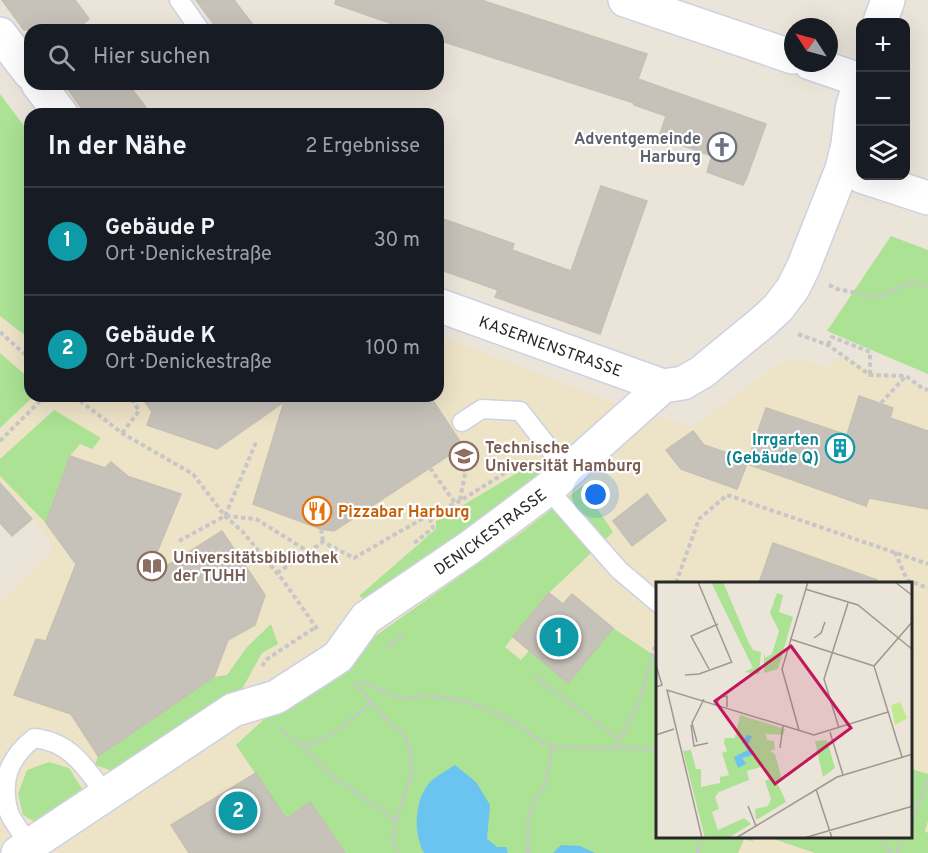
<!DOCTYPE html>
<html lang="de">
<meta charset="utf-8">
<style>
body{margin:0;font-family:Overpass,sans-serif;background:#242831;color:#f1f3f6}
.controls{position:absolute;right:18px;top:18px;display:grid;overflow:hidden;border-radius:12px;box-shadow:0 6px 24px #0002}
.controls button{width:54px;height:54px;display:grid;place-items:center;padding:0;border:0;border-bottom:2px solid #363941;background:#171b24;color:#f1f3f6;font:30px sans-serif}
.compass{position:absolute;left:784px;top:18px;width:54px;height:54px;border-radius:50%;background:#171b24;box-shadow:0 6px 24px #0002;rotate:306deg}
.you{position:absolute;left:596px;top:495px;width:21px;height:21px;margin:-15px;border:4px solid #fff;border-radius:50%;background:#1a73e8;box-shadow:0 0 0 9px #1a73e833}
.badge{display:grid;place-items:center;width:39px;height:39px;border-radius:50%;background:#3650fb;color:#fff;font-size:20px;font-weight:700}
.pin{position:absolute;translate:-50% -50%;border:3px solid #fff;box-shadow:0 2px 6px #0006}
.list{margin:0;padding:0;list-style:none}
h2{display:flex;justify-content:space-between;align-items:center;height:78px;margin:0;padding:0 24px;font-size:26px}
h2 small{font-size:20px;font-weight:400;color:#9ea1a6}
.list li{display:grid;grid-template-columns:39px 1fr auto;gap:18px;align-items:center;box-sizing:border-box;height:108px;padding:0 24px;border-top:2px solid #363941}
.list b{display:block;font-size:22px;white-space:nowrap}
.list p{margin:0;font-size:20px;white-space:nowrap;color:#9ea1a6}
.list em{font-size:20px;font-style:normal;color:#9ea1a6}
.icon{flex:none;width:33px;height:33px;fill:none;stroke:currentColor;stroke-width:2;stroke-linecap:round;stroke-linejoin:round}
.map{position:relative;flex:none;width:928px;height:853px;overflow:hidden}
.search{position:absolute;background:#171b24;box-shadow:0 6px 24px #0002;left:24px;top:24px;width:420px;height:66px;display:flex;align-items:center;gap:15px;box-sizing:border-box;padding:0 21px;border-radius:18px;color:#9ea1a6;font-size:22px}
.panel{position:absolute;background:#171b24;box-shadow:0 6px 24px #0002;left:24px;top:108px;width:420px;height:294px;border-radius:18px}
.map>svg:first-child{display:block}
.education{fill:#ede3c7;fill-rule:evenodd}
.green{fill:#abe294}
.water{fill:#6ac4ef}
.building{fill:#c6c1b9;stroke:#c6c0b3;stroke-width:1.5}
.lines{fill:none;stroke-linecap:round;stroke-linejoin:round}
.service-casing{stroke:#ced1e1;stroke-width:21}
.minor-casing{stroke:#ced1e1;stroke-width:36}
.path{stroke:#c7c7c7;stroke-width:4;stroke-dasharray:4.5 3;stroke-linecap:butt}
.service{stroke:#fff;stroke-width:18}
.minor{stroke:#fff;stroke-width:33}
.labels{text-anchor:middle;stroke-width:4.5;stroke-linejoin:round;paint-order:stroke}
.worship-label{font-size:16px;font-weight:bold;fill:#5b616d;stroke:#fff;text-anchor:end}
.street-label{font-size:16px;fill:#282828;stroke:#fff}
.culture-label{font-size:16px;font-weight:bold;fill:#0d838f;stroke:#fff;text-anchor:end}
.education-label{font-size:16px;font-weight:bold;fill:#785e54;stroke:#fff;text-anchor:start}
.food-label{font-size:16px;font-weight:bold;fill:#c56008;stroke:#fff;text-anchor:start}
.inset-road{fill:none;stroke:#9d9992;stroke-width:1.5}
.view{fill:#c2185b;fill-opacity:0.15;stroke:#c2185b;stroke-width:3}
.inset-edge{fill:none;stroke:#282828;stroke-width:3}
</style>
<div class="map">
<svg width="928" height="853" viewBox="0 0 928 853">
<rect width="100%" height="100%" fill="#ebe4d9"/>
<path class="education" d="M0,94L30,134V396H438V335L613,402L692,427L778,364L800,358L831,368L836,357L928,389V853H0V603L53,549L32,516L0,483V430L17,412L0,408ZM658,583H912V836H658Z"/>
<g class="green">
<path d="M0,94L30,134V339L0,316Z"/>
<path d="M891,236L928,250V374L827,331Z"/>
<path d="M0,353L30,379V396H34L0,428Z"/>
<path d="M54,410L101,438L92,449L80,444L70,456L46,523L0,476V459Z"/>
<path d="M539,460L538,475L368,601L359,596L436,529V521Z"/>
<path d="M582,486L613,532L549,593L505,647L521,660L529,651L568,683L613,628L658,658V836L754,837L753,841L744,839L738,853H345L310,803L286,819L236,745L286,699L518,535Z"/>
<path d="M271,624L278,644L262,653L236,700L121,774L95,765L98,756L214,677L227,675L247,647Z"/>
<path d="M49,762L69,768L82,789L74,804L35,822L23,815L18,794L27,770Z"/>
<path d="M912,769L928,774V821L925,831L928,833V853H815L768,837L912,836Z"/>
</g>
<g class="water">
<path d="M455,765L476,782L490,805L487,839L497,847H506L508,853H424C413,832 414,799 431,781C438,775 447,770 455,765Z"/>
<path d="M561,845L580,846L595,853H553Z"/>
</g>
<g class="building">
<path d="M2,0H75L89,19L76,30H24Z"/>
<path d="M196,0H234L257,30H218Z"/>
<path d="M336,0H481L647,54L638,79L766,124L747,177L743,185L707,172L712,156L659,137L666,116L634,105V103L438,40V30H410L335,4Z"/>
<path d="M64,84H128L151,114H86Z"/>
<path d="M601,186L647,201L600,334L495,297L498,290L438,269V217L514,244L512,250L571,271Z"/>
<path d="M141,396H430L463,446L334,531L321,529L253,504L284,402L217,449L147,425L152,412Z"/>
<path d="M859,396L893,408L890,418L928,431V509L869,498L866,506L747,464L737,489L681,469L666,450L693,431L704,445L748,460L766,408L847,435Z"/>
<path d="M70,456L105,468L111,462L130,478V477L181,494L146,579L222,531L265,595L255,625L228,640L214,677L98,756L71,714L14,695L36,639L46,641L76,564L46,523Z"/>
<path d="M0,483L32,519L12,536L0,523Z"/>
<path d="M647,494L666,520L632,546L613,521Z"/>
<path d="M773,543L877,580L876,583H759Z"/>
<path d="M549,593L563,604L572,594L613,628L568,683L513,637Z"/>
<path d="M256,773L286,819L310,802L345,853H189L171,825Z"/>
</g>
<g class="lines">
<g class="service-casing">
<g id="service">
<path d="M179,0L200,30"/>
<path d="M462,422L482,409L520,411L567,471"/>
<path d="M548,489L619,570L658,603"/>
<path d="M30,845C23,835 14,824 9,813C0,780 9,758 34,738C71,742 85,767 106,795"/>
</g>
</g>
<g class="minor-casing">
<g id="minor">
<path d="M625,0L793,57"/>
<path d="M880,22L888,0"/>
<path d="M0,34L30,73"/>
<path d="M810,63L860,80"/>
<path d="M38,84L61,114"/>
<path d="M861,176L928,198"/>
<path id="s1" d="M438,305L663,386"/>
<path id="s2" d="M18,853L233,710L276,697L338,657L366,618L469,548L548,489L663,386L683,383L702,372L764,321L778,308L793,288L803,268L842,169L848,144L852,109L860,81"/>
</g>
</g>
<g class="path">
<path d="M829,285L837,289L877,297L913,282L928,288"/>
<path d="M0,332L30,359"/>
<path d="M798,334L828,345L870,375L906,376L922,388L928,390"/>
<path d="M828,345L832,337L870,352V375"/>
<path d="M74,396L122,433L193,474L225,516L242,531L282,579L318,630"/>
<path d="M881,403L906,376"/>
<path d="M122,433L139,411L130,396"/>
<path d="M0,441L45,396"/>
<path d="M430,468L455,503"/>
<path d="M460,500L467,463L473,443"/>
<path d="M429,515L460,501L527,459"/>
<path d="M226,516L256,519L309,552"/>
<path d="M321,529L323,542"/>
<path d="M179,541L225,516L257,440"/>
<path d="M895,552L907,580L928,588"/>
<path d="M277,573L323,542L354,558L429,515L433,528L413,544"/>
<path d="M676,583L699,519L727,495L928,564"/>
<path d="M387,647L404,633"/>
<path d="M262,666L267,659L316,627"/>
<path d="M535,677L619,739"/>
<path d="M360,681L399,698L435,696L469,702L514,722L535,738L553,747L658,749"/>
<path d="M354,683L389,723L405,734L411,755V776L396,820L392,841L398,853"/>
<path d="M280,728C286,735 294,744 303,744C326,746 355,716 371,702"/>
<path d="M302,745L330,775L396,820"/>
<path d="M616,748L639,702L658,636"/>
<path d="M912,819L928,781"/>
<path d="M881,836L890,853"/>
<path d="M528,853V823L534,802L545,785L553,747"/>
<path d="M698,853L699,836"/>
<path d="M897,853L904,836"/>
</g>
<use href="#service" class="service"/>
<use href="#minor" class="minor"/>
</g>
<defs>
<g id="church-ring" transform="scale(1.5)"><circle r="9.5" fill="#fff" stroke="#6b7280" stroke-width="1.5"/><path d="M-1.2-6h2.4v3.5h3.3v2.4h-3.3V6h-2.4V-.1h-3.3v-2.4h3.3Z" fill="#6b7280"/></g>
<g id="building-ring" transform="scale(1.5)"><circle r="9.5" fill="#fff" stroke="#0f9aa8" stroke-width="1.5"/><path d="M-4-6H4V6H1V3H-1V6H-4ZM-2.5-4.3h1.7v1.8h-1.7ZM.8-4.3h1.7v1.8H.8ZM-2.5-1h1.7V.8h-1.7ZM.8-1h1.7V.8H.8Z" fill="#0f9aa8"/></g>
<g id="university-ring" transform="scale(1.5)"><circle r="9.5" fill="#fff" stroke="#8d6e63" stroke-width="1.5"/><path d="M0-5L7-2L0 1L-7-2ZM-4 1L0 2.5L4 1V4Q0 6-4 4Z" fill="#8d6e63"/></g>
<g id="restaurant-ring" transform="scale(1.5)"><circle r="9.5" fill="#fff" stroke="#e8710a" stroke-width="1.5"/><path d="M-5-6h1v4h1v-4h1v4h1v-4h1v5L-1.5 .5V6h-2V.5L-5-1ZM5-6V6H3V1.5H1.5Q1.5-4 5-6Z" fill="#e8710a"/></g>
<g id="library-ring" transform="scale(1.5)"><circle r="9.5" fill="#fff" stroke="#8d6e63" stroke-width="1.5"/><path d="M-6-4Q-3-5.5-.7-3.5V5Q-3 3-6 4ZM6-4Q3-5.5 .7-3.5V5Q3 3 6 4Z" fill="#8d6e63"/></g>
</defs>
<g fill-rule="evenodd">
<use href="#church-ring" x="722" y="147"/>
<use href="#building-ring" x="840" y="448"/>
<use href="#university-ring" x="464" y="456"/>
<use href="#restaurant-ring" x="317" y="511"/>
<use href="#library-ring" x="152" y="566"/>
</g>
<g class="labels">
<g class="worship-label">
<text x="701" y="144">Adventgemeinde<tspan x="701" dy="18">Harburg</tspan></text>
</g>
<g class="street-label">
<text dy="6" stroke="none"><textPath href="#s1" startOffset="120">KASERNENSTRASSE</textPath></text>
<text dy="6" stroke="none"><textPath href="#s2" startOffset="576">DENICKESTRASSE</textPath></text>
</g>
<g class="culture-label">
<text x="819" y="445">Irrgarten<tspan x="819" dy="18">(Gebäude Q)</tspan></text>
</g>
<g class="education-label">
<text x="485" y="453">Technische<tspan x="485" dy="18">Universität Hamburg</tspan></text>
<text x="173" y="563">Universitätsbibliothek<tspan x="173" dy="18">der TUHH</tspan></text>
</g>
<g class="food-label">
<text x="338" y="517">Pizzabar Harburg</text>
</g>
</g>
<g transform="translate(656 582)">
<rect width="256" height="256" fill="#ebe4d9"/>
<path d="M55,0H67L92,59L97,68L105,70L103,92L88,90L97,86ZM121,11L127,13L123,30L137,35L122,87L108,91V71L109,76L116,72L123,49L114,31ZM84,133L129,147L127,153L110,152L111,158L118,159L119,167L114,169L119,172L126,198L121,200L130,220L100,238L99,227L112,224L115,217L109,199L113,197L108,184L91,189L93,198L63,210L59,215L63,227L56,230L62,248L88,236L95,242L72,256H49L27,169L35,168L40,187H45V205L64,201V195L73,193L66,171L71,169L68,161L69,156H79ZM171,158L179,186L167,195L159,159Z" fill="#abe294"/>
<path d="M244,120L251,136L239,143L235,123Z" fill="#bfea8f"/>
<path d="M91,153L96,154L91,165L97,173L86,176L90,182L82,186L78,175L92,168L86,160Z" fill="#6ac4ef"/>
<path class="inset-road" d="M42,0L76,81M239,0L257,14M149,7L202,23L257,68M158,56L165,51L169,40M134,57L218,84M0,83L6,103L0,105M53,87L35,54L62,42M29,93L43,92L76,80M61,121L64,115L71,114V125M35,143L38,164L52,161M183,146L168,97L192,21M143,148L126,87L152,0M174,150L187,193M0,153L18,147M41,160L36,141L48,117M124,166L127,144M246,175L218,84L257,39M160,207L176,256M92,224L100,244M46,256L11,108L158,153L232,130M80,256L181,195L257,172M148,256L257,224"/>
<path class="view" d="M135,64L195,146L119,202L59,119Z"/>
<rect width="256" height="256" class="inset-edge"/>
</g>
</svg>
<div class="controls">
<button>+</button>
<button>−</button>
<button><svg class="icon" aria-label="layers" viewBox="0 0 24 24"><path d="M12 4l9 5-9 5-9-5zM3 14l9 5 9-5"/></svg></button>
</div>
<svg class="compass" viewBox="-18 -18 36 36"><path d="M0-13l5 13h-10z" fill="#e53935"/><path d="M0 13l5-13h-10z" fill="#9ea1a6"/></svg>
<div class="you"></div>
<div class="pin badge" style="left:559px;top:637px;background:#0f9aa8">1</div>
<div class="pin badge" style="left:238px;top:811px;background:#0f9aa8">2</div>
<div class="search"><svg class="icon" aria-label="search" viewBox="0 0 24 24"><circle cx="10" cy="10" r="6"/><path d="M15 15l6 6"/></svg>Hier suchen</div>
<section class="panel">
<h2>In der Nähe<small>2 Ergebnisse</small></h2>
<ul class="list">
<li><span class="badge" style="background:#0f9aa8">1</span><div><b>Gebäude P</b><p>Ort · Denickestraße</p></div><em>30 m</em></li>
<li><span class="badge" style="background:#0f9aa8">2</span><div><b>Gebäude K</b><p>Ort · Denickestraße</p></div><em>100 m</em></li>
</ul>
</section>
</div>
